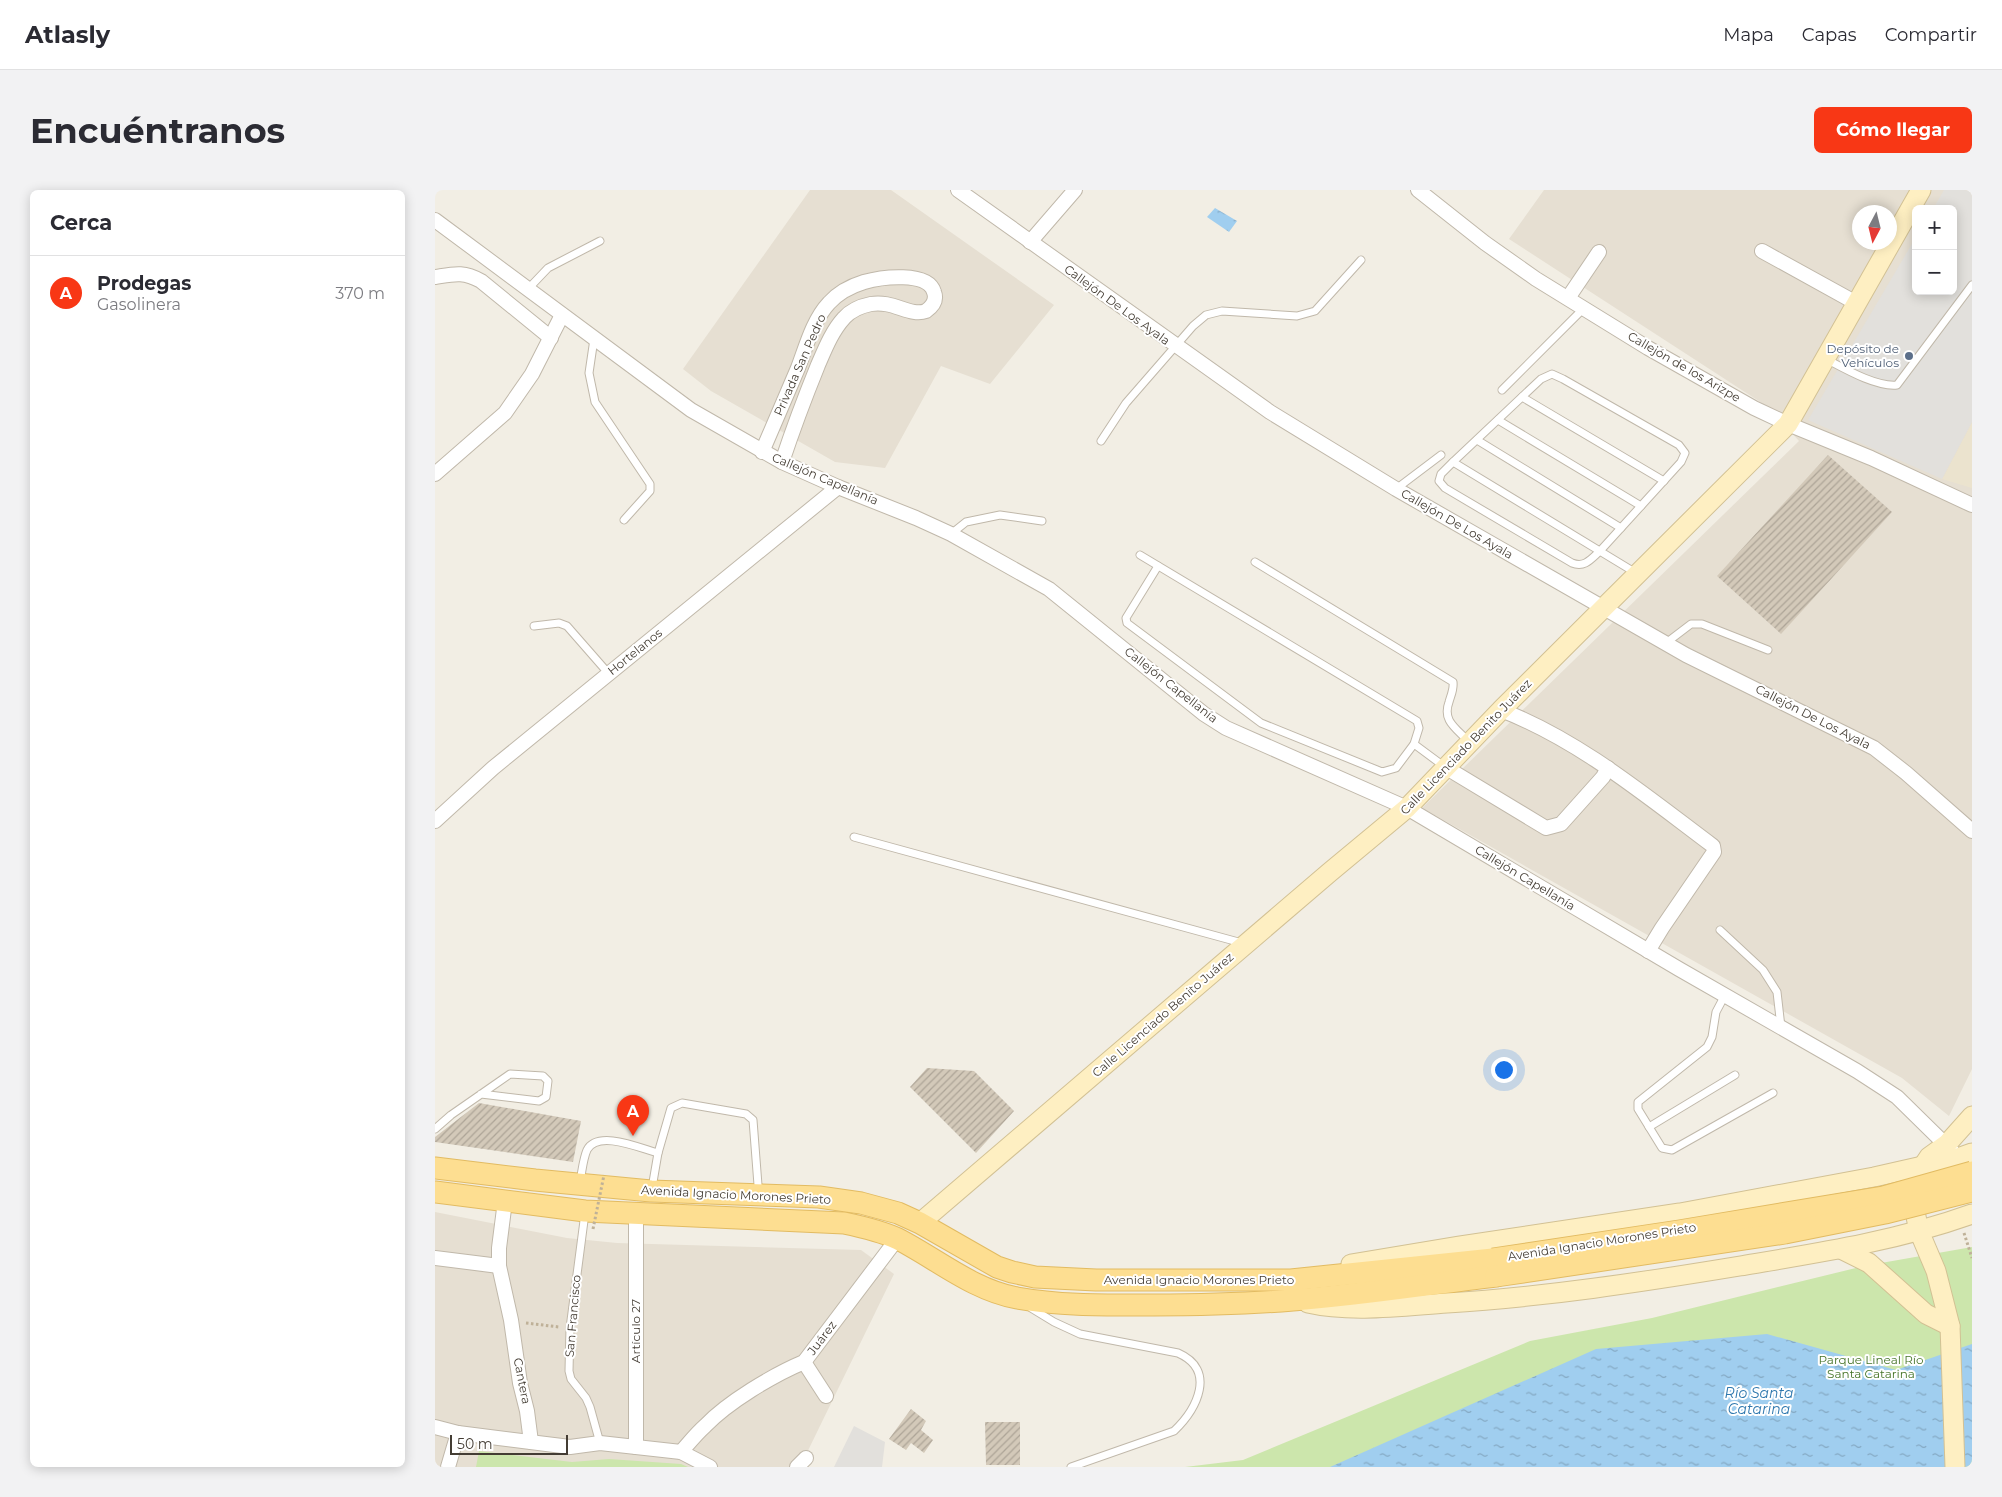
<!DOCTYPE html>
<html lang="es">
<meta charset="utf-8">
<style>
body{margin:0;font-family:Montserrat,sans-serif;background:#f2f2f3;color:#2b2b33}
.controls{position:absolute;right:15px;top:15px;display:grid;overflow:hidden;border-radius:8px;box-shadow:0 2px 12px #0003}
.controls button{width:45px;height:45px;display:grid;place-items:center;padding:0;border:0;border-bottom:1px solid #e1e1e2;background:#fff;color:#2b2b33;font:25px sans-serif}
.compass{position:absolute;left:1417px;top:15px;width:45px;height:45px;border-radius:50%;background:#fff;box-shadow:0 2px 12px #0003;rotate:187deg}
.scale{position:absolute;left:15px;bottom:12px;width:118px;box-sizing:border-box;padding-left:5px;border:2px solid #443d34;border-top:0;font-size:14px;line-height:18px;white-space:nowrap;color:#443d34;-webkit-text-stroke:4px #fff;paint-order:stroke}
.you{position:absolute;left:1068px;top:879px;width:18px;height:18px;margin:-12px;border:4px solid #fff;border-radius:50%;background:#1a73e8;box-shadow:0 0 0 8px #1a73e833}
.badge{display:grid;place-items:center;width:32px;height:32px;border-radius:50%;background:#f83715;color:#fff;font-size:16px;font-weight:700}
.pin{position:absolute;translate:-50% -41px;filter:drop-shadow(0 1px 2px #0008)}
.pin::after{content:'';position:absolute;top:26px;width:18px;height:15px;background:inherit;clip-path:polygon(0 0,100% 0,50% 100%)}
.list{margin:0;padding:0;list-style:none}
h2{display:flex;justify-content:space-between;align-items:center;height:65px;margin:0;padding:0 20px;font-size:21px}
h2 small{font-size:16px;font-weight:400;color:#7c7c81}
.list li{display:grid;grid-template-columns:32px 1fr auto;gap:15px;align-items:center;box-sizing:border-box;height:75px;padding:0 20px;border-top:1px solid #e1e1e2}
.list b{display:block;font-size:19px;white-space:nowrap}
.list p{margin:0;font-size:16px;white-space:nowrap;color:#7c7c81}
.list em{font-size:16px;font-style:normal;color:#7c7c81}
.map{position:relative;flex:none;width:1537px;height:1277px;overflow:hidden;border-radius:8px}
header{display:flex;align-items:center;gap:30px;box-sizing:border-box;height:70px;padding:0 25px;background:#fff;border-bottom:1px solid #e1e1e2}
header strong{font-size:24px}
nav{display:flex;gap:28px;margin-inline-start:auto;font-size:18px}
.intro{display:flex;align-items:center;justify-content:space-between;box-sizing:border-box;height:120px;padding:0 30px}
h1{margin:0;font-size:35px}
.button{padding:12px 22px;border-radius:8px;background:#f83715;color:#fff;font-size:18px;font-weight:700}
main{display:flex;gap:30px;padding:0 30px}
aside{flex:1;background:#fff;border-radius:8px;box-shadow:0 2px 12px #0003}
.map>svg:first-child{display:block}
.residential{fill:#e6dfd2;fill-rule:evenodd}
.education{fill:#ebe3ce}
.green{fill:#cce6ac}
.parking{fill:#e2e0dc}
.water{fill:url(#water-ripples)}
.building{fill:url(#building-hatch)}
.lines{fill:none;stroke-linecap:round;stroke-linejoin:round}
.lane-casing{stroke:#c0b8aa;stroke-width:9}
.street-casing{stroke:#c0b8aa;stroke-width:16}
.secondary-casing{stroke:#d2c194;stroke-width:21}
.primary-casing{stroke:#e2bb62;stroke-width:23}
.path{stroke:#bfb198;stroke-width:3;stroke-dasharray:2.5 2.5;stroke-linecap:butt}
.lane{stroke:#fff;stroke-width:7}
.street{stroke:#fff;stroke-width:14}
.secondary{stroke:#feefc2;stroke-width:19}
.primary{stroke:#fdde91;stroke-width:21}
.primary-bridge-casing{stroke:#e2bb62;stroke-width:23;stroke-linecap:butt}
.path-bridge{stroke:#bfb198;stroke-width:3;stroke-dasharray:2.5 2.5;stroke-linecap:butt}
.primary-bridge{stroke:#fdde91;stroke-width:21}
.service-dot{fill:#5c6f8a;stroke:#fff;stroke-width:2}
.labels{text-anchor:middle;stroke-width:4;stroke-linejoin:round;paint-order:stroke}
.street-label{font-size:12px;fill:#443d34;stroke:#fff}
.service-label{font-size:12px;fill:#4e5e75;stroke:#fff;text-anchor:end}
.park-label{font-size:12px;fill:#457428;stroke:#fff}
.water-label{font-size:14px;font-style:italic;fill:#2f78ae;stroke:#fff}
</style>
<header>
<strong>Atlasly</strong>
<nav><a>Mapa</a><a>Capas</a><a>Compartir</a></nav>
</header>
<div class="intro"><h1>Encuéntranos</h1><a class="button">Cómo llegar</a></div>
<main>
<aside>
<h2>Cerca<small></small></h2>
<ul class="list">
<li><span class="badge">A</span><div><b>Prodegas</b><p>Gasolinera</p></div><em>370 m</em></li>
</ul>
</aside>
<div class="map">
<svg width="1537" height="1277" viewBox="0 0 1537 1277">
<defs>
<pattern id="water-ripples" width="26" height="14" patternUnits="userSpaceOnUse" patternTransform="scale(1.25)"><rect width="26" height="14" fill="#a0ceef"/><path d="M2 4q2-2 4 0t4 0M15 11q2-2 4 0t4 0" fill="none" stroke="#84a8c2"/></pattern>
<pattern id="building-hatch" width="6" height="6" patternUnits="userSpaceOnUse" patternTransform="scale(1.25)"><rect width="6" height="6" fill="#d3c9b9"/><path d="M-1 1l2-2M0 6l6-6M5 7l2-2" fill="none" stroke="#ada497"/></pattern>
</defs>
<rect width="100%" height="100%" fill="#f2eee4"/>
<g class="residential">
<path d="M375,0H456L619,115L555,194L506,176L450,278L400,272L276,201L248,179Z"/>
<path d="M1109,0H1537V879L1514,926L1467,888L987,618L1364,251L1333,217L1074,49ZM1481,19H1518V101H1481ZM1424,22H1454V52H1424Z"/>
<path d="M0,1022L132,1048L182,1053L426,1060L459,1084L365,1277H0Z"/>
</g>
<path class="education" d="M1537,232V298L1507,289Z"/>
<g class="green">
<path d="M1537,1057V1277H750L808,1270L1095,1151L1217,1128L1429,1076Z"/>
<path d="M44,1261L137,1272L174,1269L246,1274L253,1277H41Z"/>
</g>
<g class="parking">
<path d="M1509,0H1537V232L1507,289L1373,230L1481,47V101H1518V19H1498Z"/>
<path d="M419,1236L450,1252L447,1277H399Z"/>
</g>
<g class="water">
<path d="M780,18L802,31L794,42L772,27Z"/>
<path d="M1332,1144L1461,1180L1537,1154V1277H895L1161,1159Z"/>
</g>
<g class="building">
<path d="M1393,265L1457,322L1346,444L1282,386Z"/>
<path d="M492,878L539,881L579,921L541,963L475,897Z"/>
<path d="M44,913L146,931L138,972L0,952V947Z"/>
<path d="M476,1219L491,1231L486,1240L498,1250L489,1263L476,1253L471,1260L454,1249Z"/>
<path d="M550,1232H585V1275H551Z"/>
</g>
<g class="lines">
<g class="lane-casing">
<g id="lane">
<path d="M93,99L113,78L165,51"/>
<path d="M159,149L154,183L160,212L215,294V301L189,330"/>
<path d="M1391,169C1410,179 1441,197 1462,195L1537,95"/>
<path d="M1117,184L1128,189L1244,255L1250,263L1246,272L1165,361C1156,369 1150,378 1137,373L1010,298L1004,291L1006,284L1018,272L1106,189Z"/>
<path d="M1067,200L1149,118"/>
<path d="M1087,207L1229,291"/>
<path d="M1063,230L1206,316"/>
<path d="M1042,250L1186,338"/>
<path d="M666,251L691,213L758,136L771,125L787,121L862,126L880,121L926,70"/>
<path d="M1018,272L1201,383"/>
<path d="M961,299L1006,265"/>
<path d="M516,344L531,332L565,325L607,331"/>
<path d="M705,365L982,531L984,538L979,554"/>
<path d="M820,372L1018,492C1019,499 1016,505 1014,512C1007,531 1021,538 1034,552"/>
<path d="M723,376L691,428L692,433L826,533L947,582L961,578L979,554L1010,577"/>
<path d="M99,436L124,433L132,436L174,484"/>
<path d="M1231,453L1256,434H1267L1333,460"/>
<path d="M419,647L807,753"/>
<path d="M1285,740L1328,780L1342,802L1346,837"/>
<path d="M1290,805L1281,822L1277,847L1272,857L1203,912V919L1227,958L1237,960L1338,903"/>
<path d="M1214,937L1300,885"/>
<path d="M0,939L16,925L75,884L108,886L113,891L111,907L104,911L46,904"/>
<path d="M223,963L236,918L247,913L311,924L318,930L323,995"/>
<path d="M145,991C147,982 148,969 152,960C163,939 207,959 223,963L217,998"/>
<path d="M150,1023L135,1138L134,1181L136,1189L151,1208L155,1217L165,1253"/>
<path d="M596,1118L619,1132L645,1144L743,1163C782,1180 762,1219 739,1241L636,1277"/>
</g>
</g>
<g class="street-casing">
<g id="street">
<path d="M523,0L835,222L961,299L1251,465L1439,558L1471,583L1537,641"/>
<path d="M983,0L1050,53L1101,89L1213,158L1319,218L1353,234L1436,268L1537,315"/>
<path d="M0,30L256,220L347,272L403,297L481,328L516,344L614,399L769,524L791,538L972,618L1244,779L1422,881L1462,907L1517,961"/>
<path d="M595,52L640,0"/>
<path d="M1327,61L1423,114"/>
<path d="M0,87C19,84 28,81 46,91L116,148"/>
<path d="M1133,108L1164,62"/>
<path d="M327,262C339,234 351,206 363,178C371,157 378,130 394,113C403,103 416,96 429,92C446,87 493,81 499,102C502,110 498,116 491,121C475,127 458,110 436,114C426,116 416,120 409,128C397,141 390,159 383,175C370,207 358,239 347,272"/>
<path d="M0,284L70,223L97,184L127,125"/>
<path d="M1066,520C1144,550 1211,606 1278,656L1279,662L1227,738L1213,761"/>
<path d="M1010,577L1111,638L1126,634L1168,587L1173,578"/>
<path d="M0,631L58,578L403,297"/>
<path d="M70,1011L64,1058V1076L76,1130L85,1193L92,1221L96,1252"/>
<path d="M0,1068L64,1076"/>
<path d="M369,1172L391,1206"/>
<path d="M0,1237L23,1243L135,1257L165,1253L246,1262L275,1277"/>
<path d="M201,1257V1024"/>
<path d="M246,1262C254,1253 261,1244 270,1236C293,1212 338,1185 369,1172L462,1049"/>
<path d="M13,1277L23,1243"/>
<path d="M362,1277L371,1268"/>
</g>
</g>
<g class="secondary-casing">
<g id="secondary">
<path d="M1488,976L1494,967L1512,954L1537,926"/>
<path d="M1479,1002V1017L1484,1041L1501,1081L1515,1136L1520,1277"/>
<path d="M485,1033L895,682L972,618L1066,520L1353,234L1486,0"/>
<path d="M1406,1059L1434,1073L1491,1124L1515,1136"/>
<path d="M916,1074L1024,1056L1245,1023L1439,987L1523,968L1537,963"/>
<path d="M873,1113C916,1123 968,1116 1012,1113C1110,1107 1208,1092 1305,1076C1383,1063 1462,1051 1537,1024"/>
</g>
</g>
<g class="primary-casing">
<g id="primary">
<path d="M0,978L100,990L216,1001L384,1007L426,1013L463,1023L485,1033L562,1077L577,1082L600,1087L661,1090H856L1058,1069"/>
<path d="M0,1002L150,1021L409,1033C428,1037 446,1041 463,1049C502,1069 538,1100 582,1108C627,1116 672,1115 718,1115C764,1115 811,1114 858,1110C925,1105 993,1094 1061,1086"/>
</g>
</g>
<g class="path">
<path d="M1529,1043L1537,1068"/>
<path d="M91,1133L124,1137"/>
</g>
<use href="#lane" class="lane"/>
<use href="#street" class="street"/>
<use href="#secondary" class="secondary"/>
<use href="#primary" class="primary"/>
<g class="primary-bridge-casing">
<g id="primary-bridge">
<path d="M1058,1069L1244,1041L1448,1007L1537,982"/>
<path d="M1061,1086L1350,1043L1450,1023L1537,1001"/>
</g>
</g>
<path class="path-bridge" d="M158,1039L169,985"/>
<use href="#primary-bridge" class="primary-bridge"/>
</g>
<circle class="service-dot" cx="1474" cy="166" r="5"/>
<g class="labels">
<g class="street-label">
<text transform="translate(682 115) rotate(36)" y="4">Callejón De Los Ayala</text>
<text transform="translate(365 175) rotate(-66)" y="4">Privada San Pedro</text>
<text transform="translate(1249 177) rotate(30)" y="4">Callejón de los Arizpe</text>
<text transform="translate(390 289) rotate(23)" y="4">Callejón Capellanía</text>
<text transform="translate(1022 334) rotate(30)" y="4">Callejón De Los Ayala</text>
<text transform="translate(200 462) rotate(-39)" y="4">Hortelanos</text>
<text transform="translate(736 495) rotate(38)" y="4">Callejón Capellanía</text>
<text transform="translate(1378 527) rotate(27)" y="4">Callejón De Los Ayala</text>
<text transform="translate(1031 557) rotate(-46)" y="4">Calle Licenciado Benito Juárez</text>
<text transform="translate(1090 688) rotate(31)" y="4">Callejón Capellanía</text>
<text transform="translate(728 825) rotate(-41)" y="4">Calle Licenciado Benito Juárez</text>
<text transform="translate(301 1005) rotate(3)" y="4">Avenida Ignacio Morones Prieto</text>
<text transform="translate(1167 1052) rotate(-9)" y="4">Avenida Ignacio Morones Prieto</text>
<text x="764" y="1094">Avenida Ignacio Morones Prieto</text>
<text transform="translate(138 1126) rotate(-85)" y="4">San Francisco</text>
<text transform="translate(201 1141) rotate(-90)" y="4">Artículo 27</text>
<text transform="translate(387 1148) rotate(-53)" y="4">Juárez</text>
<text transform="translate(87 1191) rotate(79)" y="4">Cantera</text>
</g>
<g class="service-label">
<text x="1464" y="163">Depósito de<tspan x="1464" dy="14">Vehículos</tspan></text>
</g>
<g class="park-label">
<text x="1436" y="1174">Parque Lineal Río<tspan x="1436" dy="14">Santa Catarina</tspan></text>
</g>
<g class="water-label">
<text x="1324" y="1208">Río Santa<tspan x="1324" dy="16">Catarina</tspan></text>
</g>
</g>
</svg>
<div class="controls">
<button>+</button>
<button>−</button>
</div>
<svg class="compass" viewBox="-18 -18 36 36"><path d="M0-13l5 13h-10z" fill="#e53935"/><path d="M0 13l5-13h-10z" fill="#7c7c81"/></svg>
<div class="scale">50 m</div>
<div class="you"></div>
<div class="pin badge" style="left:198px;top:946px">A</div>
</div>
</main>
